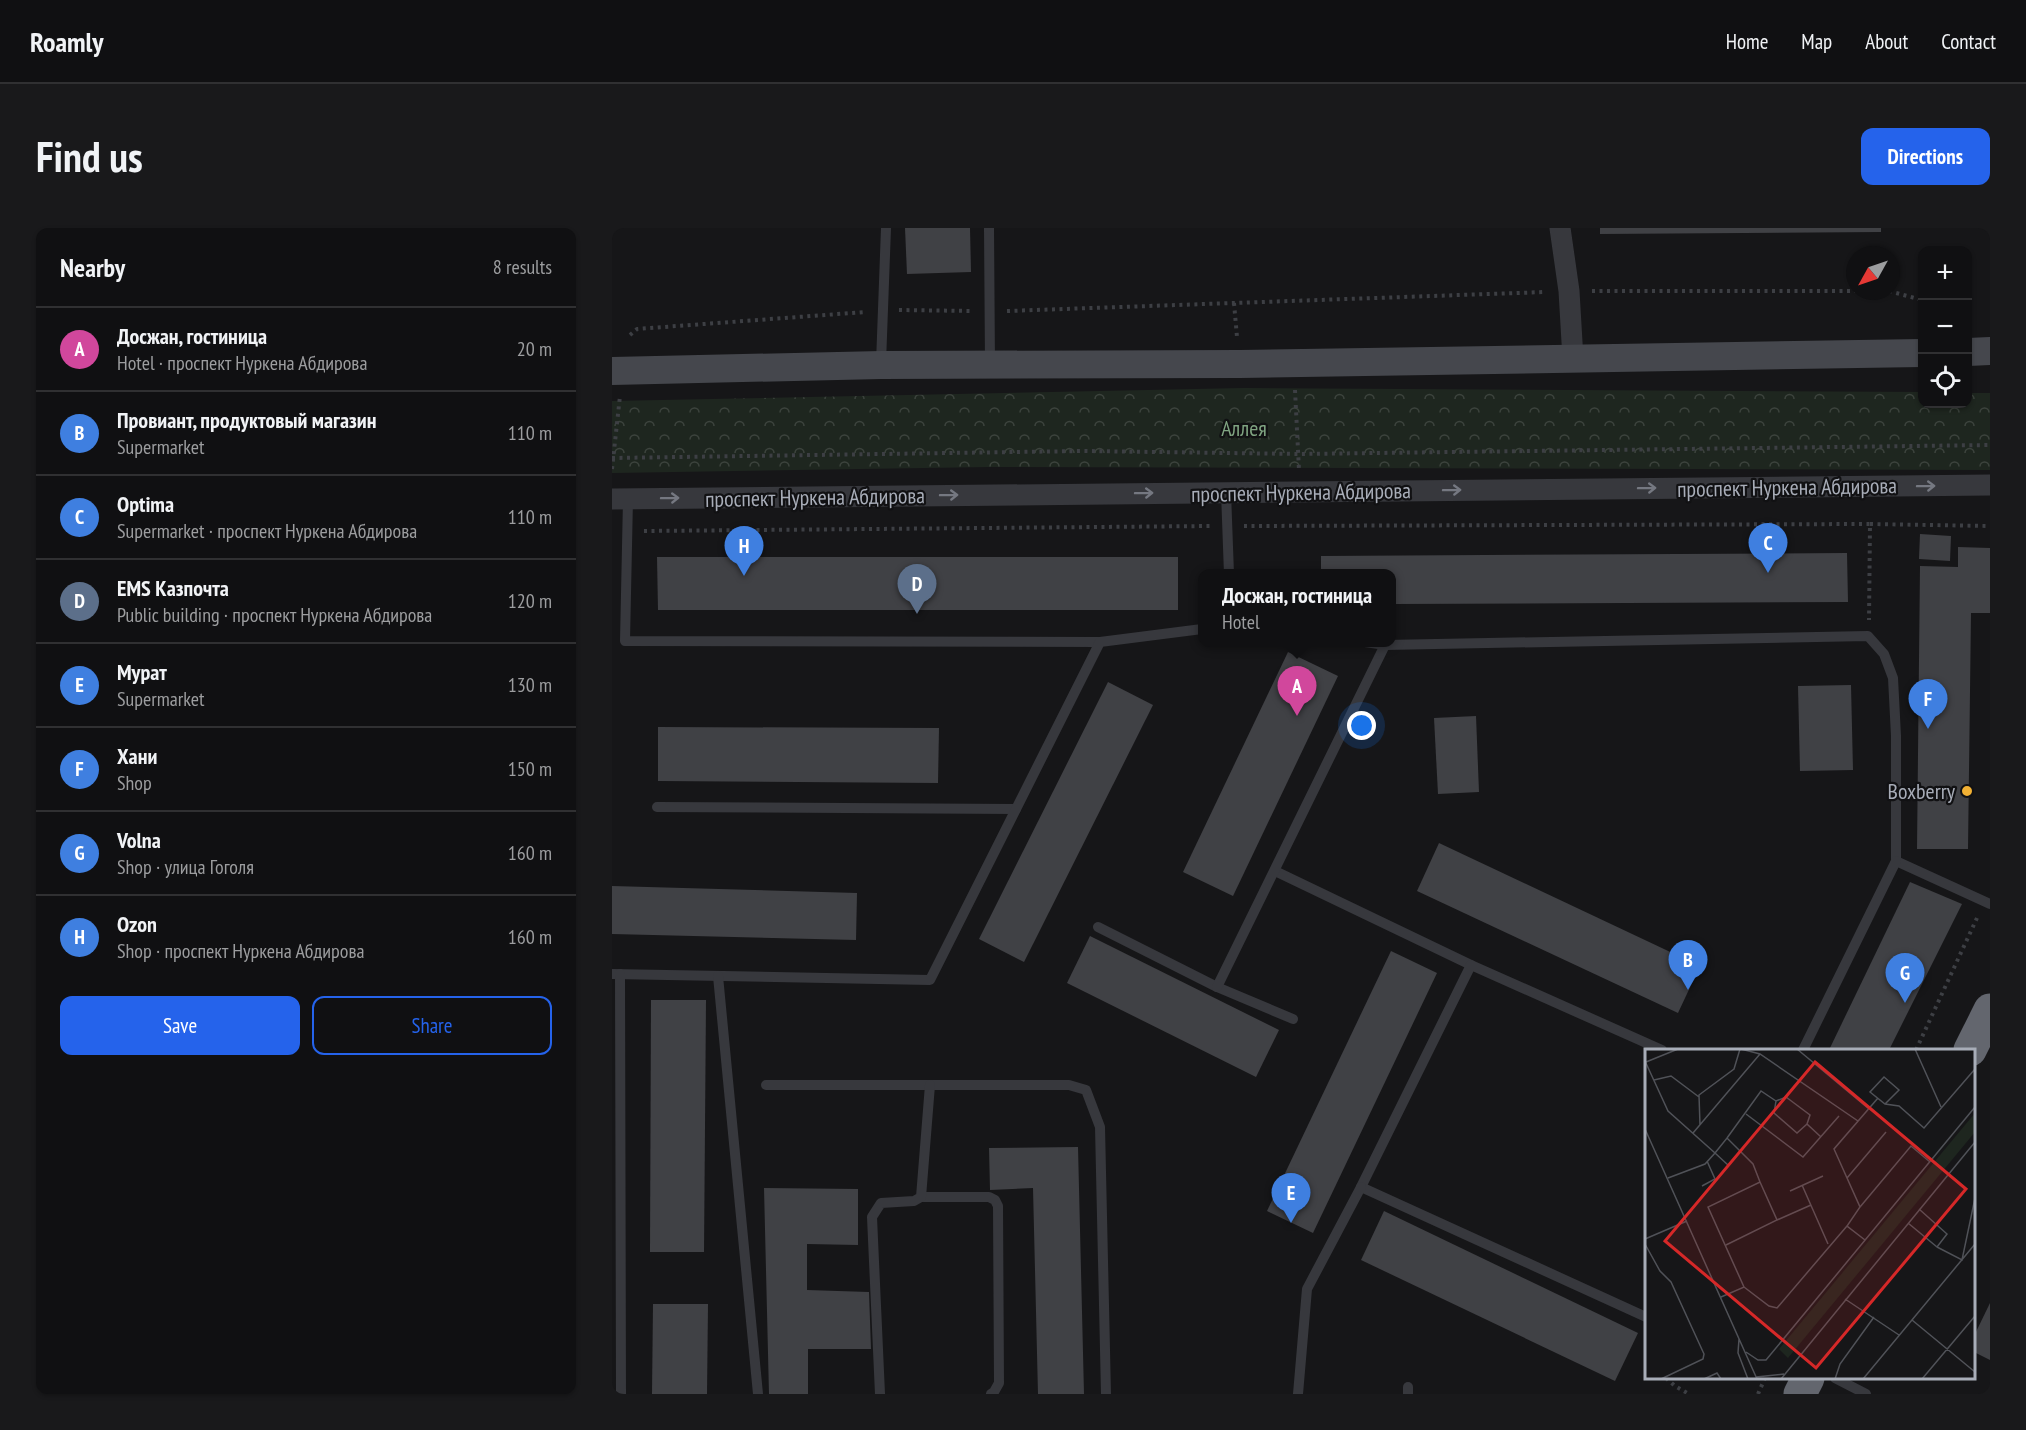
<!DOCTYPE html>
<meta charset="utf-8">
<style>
body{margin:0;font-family:"PT Sans Narrow",sans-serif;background:#19191b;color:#f1f3f6}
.controls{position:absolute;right:18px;top:18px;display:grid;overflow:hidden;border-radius:12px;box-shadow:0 2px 4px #0004}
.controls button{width:54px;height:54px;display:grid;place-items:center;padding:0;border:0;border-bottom:2px solid #303032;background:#101012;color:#f1f3f6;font:30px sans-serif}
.compass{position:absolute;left:1234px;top:18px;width:54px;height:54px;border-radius:50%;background:#101012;box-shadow:0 2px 4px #0004;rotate:230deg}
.you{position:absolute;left:750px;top:498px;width:21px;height:21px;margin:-15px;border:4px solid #fff;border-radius:50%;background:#1a73e8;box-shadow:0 0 0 9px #1a73e833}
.badge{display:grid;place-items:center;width:39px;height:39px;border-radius:50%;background:#2563eb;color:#fff;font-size:20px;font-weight:700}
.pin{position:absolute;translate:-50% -50px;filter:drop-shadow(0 2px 3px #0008)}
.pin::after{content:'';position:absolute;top:32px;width:21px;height:18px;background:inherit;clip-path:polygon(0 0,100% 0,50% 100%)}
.popup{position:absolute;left:586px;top:341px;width:198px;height:78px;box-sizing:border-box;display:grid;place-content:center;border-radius:12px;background:#101012;filter:drop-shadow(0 2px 4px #0005);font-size:20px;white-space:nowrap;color:#9c9d9f}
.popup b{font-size:22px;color:#f1f3f6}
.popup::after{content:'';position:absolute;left:50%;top:100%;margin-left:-12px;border:12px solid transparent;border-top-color:#101012}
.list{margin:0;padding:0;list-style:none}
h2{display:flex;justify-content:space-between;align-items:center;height:78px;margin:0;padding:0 24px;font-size:26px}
h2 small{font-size:20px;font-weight:400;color:#9c9d9f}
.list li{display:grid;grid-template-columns:39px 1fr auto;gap:18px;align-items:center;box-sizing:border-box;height:84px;padding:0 24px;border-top:2px solid #303032}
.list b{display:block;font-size:22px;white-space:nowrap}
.list p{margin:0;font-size:20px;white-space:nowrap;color:#9c9d9f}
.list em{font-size:20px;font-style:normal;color:#9c9d9f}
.actions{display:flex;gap:12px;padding:18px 24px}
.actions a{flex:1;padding:14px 0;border:2px solid #2563eb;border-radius:12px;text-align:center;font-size:21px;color:#2563eb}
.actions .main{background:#2563eb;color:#fff}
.icon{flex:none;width:33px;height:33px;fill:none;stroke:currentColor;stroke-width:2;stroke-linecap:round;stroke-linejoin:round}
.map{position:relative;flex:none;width:1378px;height:1166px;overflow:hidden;border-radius:12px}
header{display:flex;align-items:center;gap:36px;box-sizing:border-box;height:84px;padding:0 30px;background:#101012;border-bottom:2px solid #303032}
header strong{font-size:28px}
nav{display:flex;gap:33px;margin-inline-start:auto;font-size:21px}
.intro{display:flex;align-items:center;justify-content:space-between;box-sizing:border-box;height:144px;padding:0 36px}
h1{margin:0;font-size:42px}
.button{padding:15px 27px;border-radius:12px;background:#2563eb;color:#fff;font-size:21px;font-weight:700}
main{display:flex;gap:36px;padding:0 36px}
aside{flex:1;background:#101012;border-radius:12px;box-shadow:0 2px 4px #0004}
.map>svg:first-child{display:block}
.forest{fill:url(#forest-crowns)}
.building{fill:#404145}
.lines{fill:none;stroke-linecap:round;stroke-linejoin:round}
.path{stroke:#3d3f44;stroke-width:4;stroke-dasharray:3 4.5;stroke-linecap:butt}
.lane{stroke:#37383d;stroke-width:10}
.street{stroke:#37383d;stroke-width:21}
.secondary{stroke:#45474d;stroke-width:28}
.highway{stroke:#63666e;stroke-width:33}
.oneway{stroke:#757881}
.poi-dot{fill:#f2b134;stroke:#111113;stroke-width:2}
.labels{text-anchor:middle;stroke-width:4.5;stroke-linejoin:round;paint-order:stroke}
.park-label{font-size:22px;fill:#7fa381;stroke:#111113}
.street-label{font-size:22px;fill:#a8adb8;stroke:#111113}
.poi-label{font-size:22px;fill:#a8adb8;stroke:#111113;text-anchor:end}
.inset-road{fill:none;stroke:#505258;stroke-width:1.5}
.view{fill:#d62828;fill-opacity:0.15;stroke:#d62828;stroke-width:3}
.inset-edge{fill:none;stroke:#a8adb8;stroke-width:3}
</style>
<header>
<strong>Roamly</strong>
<nav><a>Home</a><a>Map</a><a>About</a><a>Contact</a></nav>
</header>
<div class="intro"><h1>Find us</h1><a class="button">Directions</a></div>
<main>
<aside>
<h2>Nearby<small>8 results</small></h2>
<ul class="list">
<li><span class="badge" style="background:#d1479c">A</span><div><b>Досжан, гостиница</b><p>Hotel · проспект Нуркена Абдирова</p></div><em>20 m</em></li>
<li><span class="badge" style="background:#3f7fe0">B</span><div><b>Провиант, продуктовый магазин</b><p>Supermarket</p></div><em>110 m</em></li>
<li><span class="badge" style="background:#3f7fe0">C</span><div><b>Optima</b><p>Supermarket · проспект Нуркена Абдирова</p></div><em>110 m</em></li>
<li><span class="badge" style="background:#5c6f8a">D</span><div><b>EMS Казпочта</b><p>Public building · проспект Нуркена Абдирова</p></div><em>120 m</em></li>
<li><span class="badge" style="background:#3f7fe0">E</span><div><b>Мурат</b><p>Supermarket</p></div><em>130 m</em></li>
<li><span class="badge" style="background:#3f7fe0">F</span><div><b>Хани</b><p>Shop</p></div><em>150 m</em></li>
<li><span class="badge" style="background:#3f7fe0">G</span><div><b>Volna</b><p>Shop · улица Гоголя</p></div><em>160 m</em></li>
<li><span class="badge" style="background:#3f7fe0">H</span><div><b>Ozon</b><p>Shop · проспект Нуркена Абдирова</p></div><em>160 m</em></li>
</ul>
<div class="actions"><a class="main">Save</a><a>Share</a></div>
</aside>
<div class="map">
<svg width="1378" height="1166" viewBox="0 0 1378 1166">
<defs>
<pattern id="forest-crowns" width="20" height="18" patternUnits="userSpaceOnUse" patternTransform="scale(1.5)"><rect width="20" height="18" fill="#1e261f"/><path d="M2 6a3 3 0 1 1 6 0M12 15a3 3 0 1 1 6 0" fill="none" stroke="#3c433d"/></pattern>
</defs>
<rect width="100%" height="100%" fill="#161618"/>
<path class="forest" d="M633,160L1310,164V176H1356V165H1378V242L376,239L0,245V173Z"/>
<g class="building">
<path d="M293,0H358L359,44L295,46Z"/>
<path d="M988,0H1269V4L988,6Z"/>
<path d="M1308,306L1339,308L1338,333L1307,331Z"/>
<path d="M1346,319L1378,320V385H1359L1356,621H1305L1308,338L1346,339Z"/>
<path d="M1235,325L1236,374L780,376V346H709V328Z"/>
<path d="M45,329H566V382H46Z"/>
<path d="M676,424L726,448L621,668L571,644Z"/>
<path d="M496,454L541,477L412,734L367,711Z"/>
<path d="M1239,457L1241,542L1188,543L1186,458Z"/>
<path d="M864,488L867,564L826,566L822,490Z"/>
<path d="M46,499L327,500L326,555L46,553Z"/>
<path d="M827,615L1088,738L1066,785L805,663Z"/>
<path d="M1298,654L1350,676L1277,822H1217Z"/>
<path d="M0,658L245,665L244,712L0,706Z"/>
<path d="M478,708L667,802L644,849L455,755Z"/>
<path d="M779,723L825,745L701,1005L655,983Z"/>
<path d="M39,772H94L92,1024H38Z"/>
<path d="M466,919L472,1166H426L421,960L378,962L377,920Z"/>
<path d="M152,960L246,961V1017L195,1016V1062L257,1064L259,1121H196V1166H157Z"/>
<path d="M772,983L1026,1105L1003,1153L749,1032Z"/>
<path d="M1378,1075V1132L1362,1124V1108Z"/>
<path d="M41,1076H96L95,1166H40Z"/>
</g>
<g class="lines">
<g class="path">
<path d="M980,63H1243"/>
<path d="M1277,63L1310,72"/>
<path d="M622,75L625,109"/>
<path d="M287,82L361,83"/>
<path d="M395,83L933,64"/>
<path d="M18,107L25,101L253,84"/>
<path d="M683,162L687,242"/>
<path d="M0,230L471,223L687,226L1378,217"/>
<path d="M0,241L8,168"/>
<path d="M1258,296L1378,298"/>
<path d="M632,298L1258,296L1257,392"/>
<path d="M32,303L598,298"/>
<path d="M1304,822L1365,690"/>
<path d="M1054,1150L1063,1158L1077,1166"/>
<path d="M1146,1166L1153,1150"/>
</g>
<g class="lane">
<path d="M377,0L378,137"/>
<path d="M269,135L274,0"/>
<path d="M614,264L617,346"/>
<path d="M16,271L13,413L488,414"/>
<path d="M753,414L773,417L1256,408L1272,426L1281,450L1284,508V633L1378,676"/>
<path d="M45,579L404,581"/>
<path d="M663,643L859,737"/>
<path d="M486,699L605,759L681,791"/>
<path d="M0,746L318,752L488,414L590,401"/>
<path d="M8,746L9,1166"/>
<path d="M106,748L146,1166"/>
<path d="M605,759L773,417"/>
<path d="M1191,822L1284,633"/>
<path d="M154,857H457L474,862L488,899L494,1166"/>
<path d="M309,969H377L383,972L386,978L387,1155L382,1164L379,1166"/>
<path d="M1034,1089L749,959L859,737L1050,822"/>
<path d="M1223,1150L1254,1166"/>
<path d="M268,1166L260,989L269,975L302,973L309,969L318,857"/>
<path d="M686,1166L695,1061L749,959"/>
<path d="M796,1166V1159"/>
</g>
<g class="street">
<path d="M948,0L957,63L961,131"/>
<path d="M0,271L1378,257"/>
</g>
<g class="secondary">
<path d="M1356,124L1378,123"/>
<path d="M0,143L269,137L628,136L1310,125"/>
</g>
<g class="highway">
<path d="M1358,822L1378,782"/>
<path d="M1188,1166L1196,1150"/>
</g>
</g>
<defs><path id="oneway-shaft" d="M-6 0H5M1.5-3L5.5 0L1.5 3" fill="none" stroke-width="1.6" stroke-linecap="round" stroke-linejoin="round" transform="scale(1.5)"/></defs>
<g class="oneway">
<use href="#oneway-shaft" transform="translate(1314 258) rotate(-1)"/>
<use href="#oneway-shaft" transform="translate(1035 260) rotate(-1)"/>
<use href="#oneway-shaft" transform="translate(840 262) rotate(-1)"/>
<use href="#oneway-shaft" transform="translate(532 265) rotate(-1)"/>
<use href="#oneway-shaft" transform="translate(337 267) rotate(-1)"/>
<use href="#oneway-shaft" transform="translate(58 270) rotate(-1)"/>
</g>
<circle class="poi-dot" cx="1355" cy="563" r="6"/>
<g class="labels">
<g class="park-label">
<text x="632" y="208">Аллея</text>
</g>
<g class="street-label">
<text transform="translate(1175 259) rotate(-1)" y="8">проспект Нуркена Абдирова</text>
<text transform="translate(689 264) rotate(-1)" y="8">проспект Нуркена Абдирова</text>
<text transform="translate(203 269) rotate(-1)" y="8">проспект Нуркена Абдирова</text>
</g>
<g class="poi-label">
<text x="1343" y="571">Boxberry</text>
</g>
</g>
<g transform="translate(1033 821)">
<rect width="330" height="330" fill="#161618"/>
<path d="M330,64V83L143,309L134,300Z" fill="#1e261f"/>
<path class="inset-road" d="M96,0L115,5L213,72M152,0L224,60M270,0L296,58M0,12L23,62L70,104L60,115L23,129M1,13L33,0M9,31L26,27L54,48M131,52L129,64L152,84L162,75M240,55L254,41L239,28L225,43L240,55L254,57L279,79L330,20M101,65L158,108L194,67M55,76L54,46L89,20L95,0M0,80L112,330M48,84L115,5M82,89L116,42L131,52L141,48L165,66L162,75L176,88M84,117L70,104L82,89L108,115L115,133M202,129L241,83M157,136L183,195M57,137L70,130L62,112M145,142L178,127M215,158L266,97L285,113M132,171L166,156M263,174L292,198L302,185L274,160M0,190L42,172M220,191L202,177L215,158L189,100L233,49M0,195L15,222L26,233L59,305L58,310L16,330M81,196L132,171L115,133L63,158L99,238M292,198L317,211L330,149M76,248L99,238L124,257L132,259L202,177M200,250L254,286M267,271L330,323M94,290L93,304L103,330M101,303L113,311H121L330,58M111,328L139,325M59,330L72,324L76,330M136,330L330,93M190,330L195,315L229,268M218,330L330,195M277,330L330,267"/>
<path class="view" d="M170,13L321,140L171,319L20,192Z"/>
<rect width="330" height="330" class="inset-edge"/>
</g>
</svg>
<div class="controls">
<button>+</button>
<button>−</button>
<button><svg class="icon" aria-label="locate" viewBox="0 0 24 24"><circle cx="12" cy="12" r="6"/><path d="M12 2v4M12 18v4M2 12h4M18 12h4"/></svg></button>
</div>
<svg class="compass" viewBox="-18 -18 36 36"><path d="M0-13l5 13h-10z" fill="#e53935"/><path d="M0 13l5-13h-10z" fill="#9c9d9f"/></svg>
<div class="you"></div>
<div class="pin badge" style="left:685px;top:488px;background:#d1479c">A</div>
<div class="popup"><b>Досжан, гостиница</b>Hotel</div>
<div class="pin badge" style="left:1076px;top:762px;background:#3f7fe0">B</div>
<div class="pin badge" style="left:1156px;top:345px;background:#3f7fe0">C</div>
<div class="pin badge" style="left:305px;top:386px;background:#5c6f8a">D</div>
<div class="pin badge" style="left:679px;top:995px;background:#3f7fe0">E</div>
<div class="pin badge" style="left:1316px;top:501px;background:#3f7fe0">F</div>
<div class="pin badge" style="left:1293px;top:775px;background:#3f7fe0">G</div>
<div class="pin badge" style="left:132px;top:348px;background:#3f7fe0">H</div>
</div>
</main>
